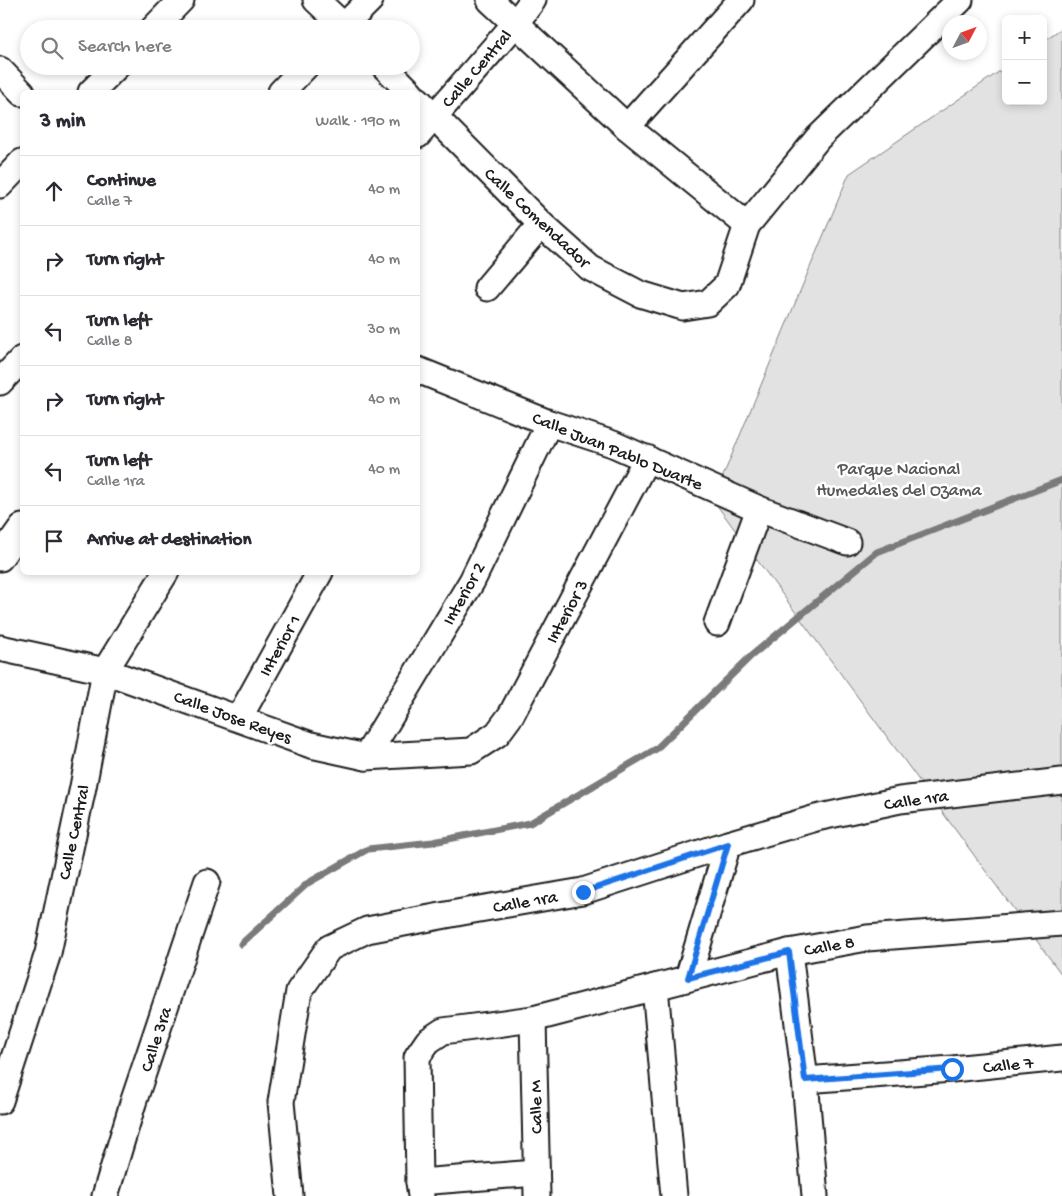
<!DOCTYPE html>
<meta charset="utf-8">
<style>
body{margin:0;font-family:"Gochi Hand",sans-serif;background:#f7f7f7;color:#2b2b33}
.controls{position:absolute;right:15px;top:15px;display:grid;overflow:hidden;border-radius:8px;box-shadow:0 2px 8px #0003}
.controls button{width:45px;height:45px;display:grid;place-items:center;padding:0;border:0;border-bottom:1px solid #e1e1e2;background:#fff;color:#2b2b33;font:25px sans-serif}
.compass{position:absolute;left:942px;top:15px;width:45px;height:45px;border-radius:50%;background:#fff;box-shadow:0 2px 8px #0003;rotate:49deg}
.stop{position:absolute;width:15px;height:15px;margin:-11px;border:4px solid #1a73e8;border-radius:50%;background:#fff}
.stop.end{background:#1a73e8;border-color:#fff;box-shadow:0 1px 5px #0008}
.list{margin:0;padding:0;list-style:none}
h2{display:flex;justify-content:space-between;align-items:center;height:65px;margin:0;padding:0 20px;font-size:21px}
h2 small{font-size:16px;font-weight:400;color:#7c7c81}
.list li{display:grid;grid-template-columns:32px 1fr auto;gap:15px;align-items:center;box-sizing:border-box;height:70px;padding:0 20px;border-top:1px solid #e1e1e2}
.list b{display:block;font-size:19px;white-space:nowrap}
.list p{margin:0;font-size:16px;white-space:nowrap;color:#7c7c81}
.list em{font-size:16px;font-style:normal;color:#7c7c81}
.icon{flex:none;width:28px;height:28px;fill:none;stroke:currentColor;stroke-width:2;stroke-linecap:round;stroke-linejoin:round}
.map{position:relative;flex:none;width:1062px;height:1196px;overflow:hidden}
.search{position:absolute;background:#fff;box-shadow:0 2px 8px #0003;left:20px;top:20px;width:400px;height:55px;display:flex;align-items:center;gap:12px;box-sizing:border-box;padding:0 18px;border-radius:28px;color:#7c7c81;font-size:19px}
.panel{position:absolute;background:#fff;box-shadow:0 2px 8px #0003;left:20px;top:90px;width:400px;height:485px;border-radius:8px}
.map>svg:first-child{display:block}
.green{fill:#e2e2e2;stroke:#7f7f7f}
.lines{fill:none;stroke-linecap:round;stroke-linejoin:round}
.stream{stroke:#7a7a7a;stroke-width:7}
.minor-casing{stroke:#1c1c1c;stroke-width:29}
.minor{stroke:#fff;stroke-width:25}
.route{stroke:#1a73e8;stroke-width:6}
.labels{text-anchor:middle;stroke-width:5;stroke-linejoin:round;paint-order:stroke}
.street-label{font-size:18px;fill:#1c1c1c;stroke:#fff}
.park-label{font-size:18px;fill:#575757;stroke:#fff}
</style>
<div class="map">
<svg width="1062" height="1196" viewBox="0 0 1062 1196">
<rect width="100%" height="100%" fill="#fff"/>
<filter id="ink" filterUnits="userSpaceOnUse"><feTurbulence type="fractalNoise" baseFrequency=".02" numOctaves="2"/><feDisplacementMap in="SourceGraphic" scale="10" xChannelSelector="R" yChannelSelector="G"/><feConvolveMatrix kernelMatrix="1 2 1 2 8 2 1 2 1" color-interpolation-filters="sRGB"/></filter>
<g filter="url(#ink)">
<path class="green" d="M1062,28V975L713,500L849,174L1006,67V101H1043V41Z"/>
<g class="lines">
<path class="stream" d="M241,944L308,883L368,849L433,842L530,823L656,749L751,656L877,552L1062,480"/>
<g class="minor-casing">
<g id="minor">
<path d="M316,0L347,29"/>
<path d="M490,0L627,127L747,225"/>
<path d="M153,29L181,0"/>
<path d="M341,29L370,0"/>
<path d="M384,66L410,92"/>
<path d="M0,70L22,93"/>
<path d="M91,92L117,66"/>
<path d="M281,92L306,66"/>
<path d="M418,100L541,224L590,268L640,294L683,307L708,303L727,285L747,225L818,138L960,0"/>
<path d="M627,127L741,0"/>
<path d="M418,135L515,24L533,0"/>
<path d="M0,185L22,162"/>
<path d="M487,288L541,224"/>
<path d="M418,370L549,423L613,444L759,509L847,542"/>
<path d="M0,382L22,359"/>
<path d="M0,558L22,527"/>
<path d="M717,623L759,509"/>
<path d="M0,648L105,671L311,745L366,757L471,751L497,734L511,715L647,458"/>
<path d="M239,718L320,572"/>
<path d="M366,757L472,581L549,423"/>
<path d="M789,952L805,1080L815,1196"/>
<path d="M688,978L728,844"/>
<path d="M655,987L674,1196"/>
<path d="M533,1019L537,1196"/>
<path d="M805,1080L952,1069L1062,1058"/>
<path d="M0,1101L48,953L83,787L105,671L166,572"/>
<path d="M419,1182L536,1173"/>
<path d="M105,1196L133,1103L207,882"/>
<path d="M290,1196L281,1102L299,991L329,948L367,930L462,912L583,891L728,844L816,818L900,800L1062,781"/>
<path d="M421,1196L419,1182L417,1057L428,1041L443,1031L533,1019L789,952L867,938L1062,923"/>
</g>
</g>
<use href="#minor" class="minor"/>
</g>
</g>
<g class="lines" filter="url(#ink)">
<path class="route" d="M583,892L728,844L688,978L789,952L805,1080L952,1069"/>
</g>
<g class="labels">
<g class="street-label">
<text transform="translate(476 68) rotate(-49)" y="6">Calle Central</text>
<text transform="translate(538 217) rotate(43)" y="6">Calle Comendador</text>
<text transform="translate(618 450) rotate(22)" y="6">Calle Juan Pablo Duarte</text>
<text transform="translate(463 593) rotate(-61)" y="6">Interior 2</text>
<text transform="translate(566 611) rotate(-62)" y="6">Interior 3</text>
<text transform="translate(279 645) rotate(-61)" y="6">Interior 1</text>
<text transform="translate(233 716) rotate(20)" y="6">Calle Jose Reyes</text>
<text transform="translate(916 799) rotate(-8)" y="6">Calle 1ra</text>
<text transform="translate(73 832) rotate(-78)" y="6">Calle Central</text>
<text transform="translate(525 901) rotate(-10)" y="6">Calle 1ra</text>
<text transform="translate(829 945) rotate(-10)" y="6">Calle 8</text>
<text transform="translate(155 1039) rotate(-72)" y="6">Calle 3ra</text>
<text transform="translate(1008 1064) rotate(-6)" y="6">Calle 7</text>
<text transform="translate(535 1107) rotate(-91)" y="6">Calle M</text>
</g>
<g class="park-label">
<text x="899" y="474">Parque Nacional<tspan x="899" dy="21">Humedales del Ozama</tspan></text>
</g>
</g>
</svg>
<div class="controls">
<button>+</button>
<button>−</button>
</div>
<svg class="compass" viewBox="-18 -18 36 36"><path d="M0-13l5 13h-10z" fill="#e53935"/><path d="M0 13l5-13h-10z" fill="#7c7c81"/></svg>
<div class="stop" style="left:952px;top:1069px"></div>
<div class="stop end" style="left:583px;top:892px"></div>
<div class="search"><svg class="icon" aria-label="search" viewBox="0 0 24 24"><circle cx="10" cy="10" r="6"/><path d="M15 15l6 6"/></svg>Search here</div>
<section class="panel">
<h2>3 min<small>Walk · 190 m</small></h2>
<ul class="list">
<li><svg class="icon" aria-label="ahead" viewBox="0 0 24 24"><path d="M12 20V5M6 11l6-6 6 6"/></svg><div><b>Continue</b><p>Calle 7</p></div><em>40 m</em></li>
<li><svg class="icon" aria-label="right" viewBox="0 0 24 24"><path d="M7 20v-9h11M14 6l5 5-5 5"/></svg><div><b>Turn right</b></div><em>40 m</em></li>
<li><svg class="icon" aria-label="left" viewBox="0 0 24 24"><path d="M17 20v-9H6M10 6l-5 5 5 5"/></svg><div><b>Turn left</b><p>Calle 8</p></div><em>30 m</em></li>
<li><svg class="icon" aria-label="right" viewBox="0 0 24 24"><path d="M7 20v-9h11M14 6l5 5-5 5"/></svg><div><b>Turn right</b></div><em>40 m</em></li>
<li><svg class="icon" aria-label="left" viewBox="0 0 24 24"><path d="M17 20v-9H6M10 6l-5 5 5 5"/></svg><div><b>Turn left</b><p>Calle 1ra</p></div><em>40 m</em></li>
<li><svg class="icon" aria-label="arrive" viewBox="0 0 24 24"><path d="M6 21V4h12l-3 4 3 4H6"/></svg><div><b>Arrive at destination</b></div></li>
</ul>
</section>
</div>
